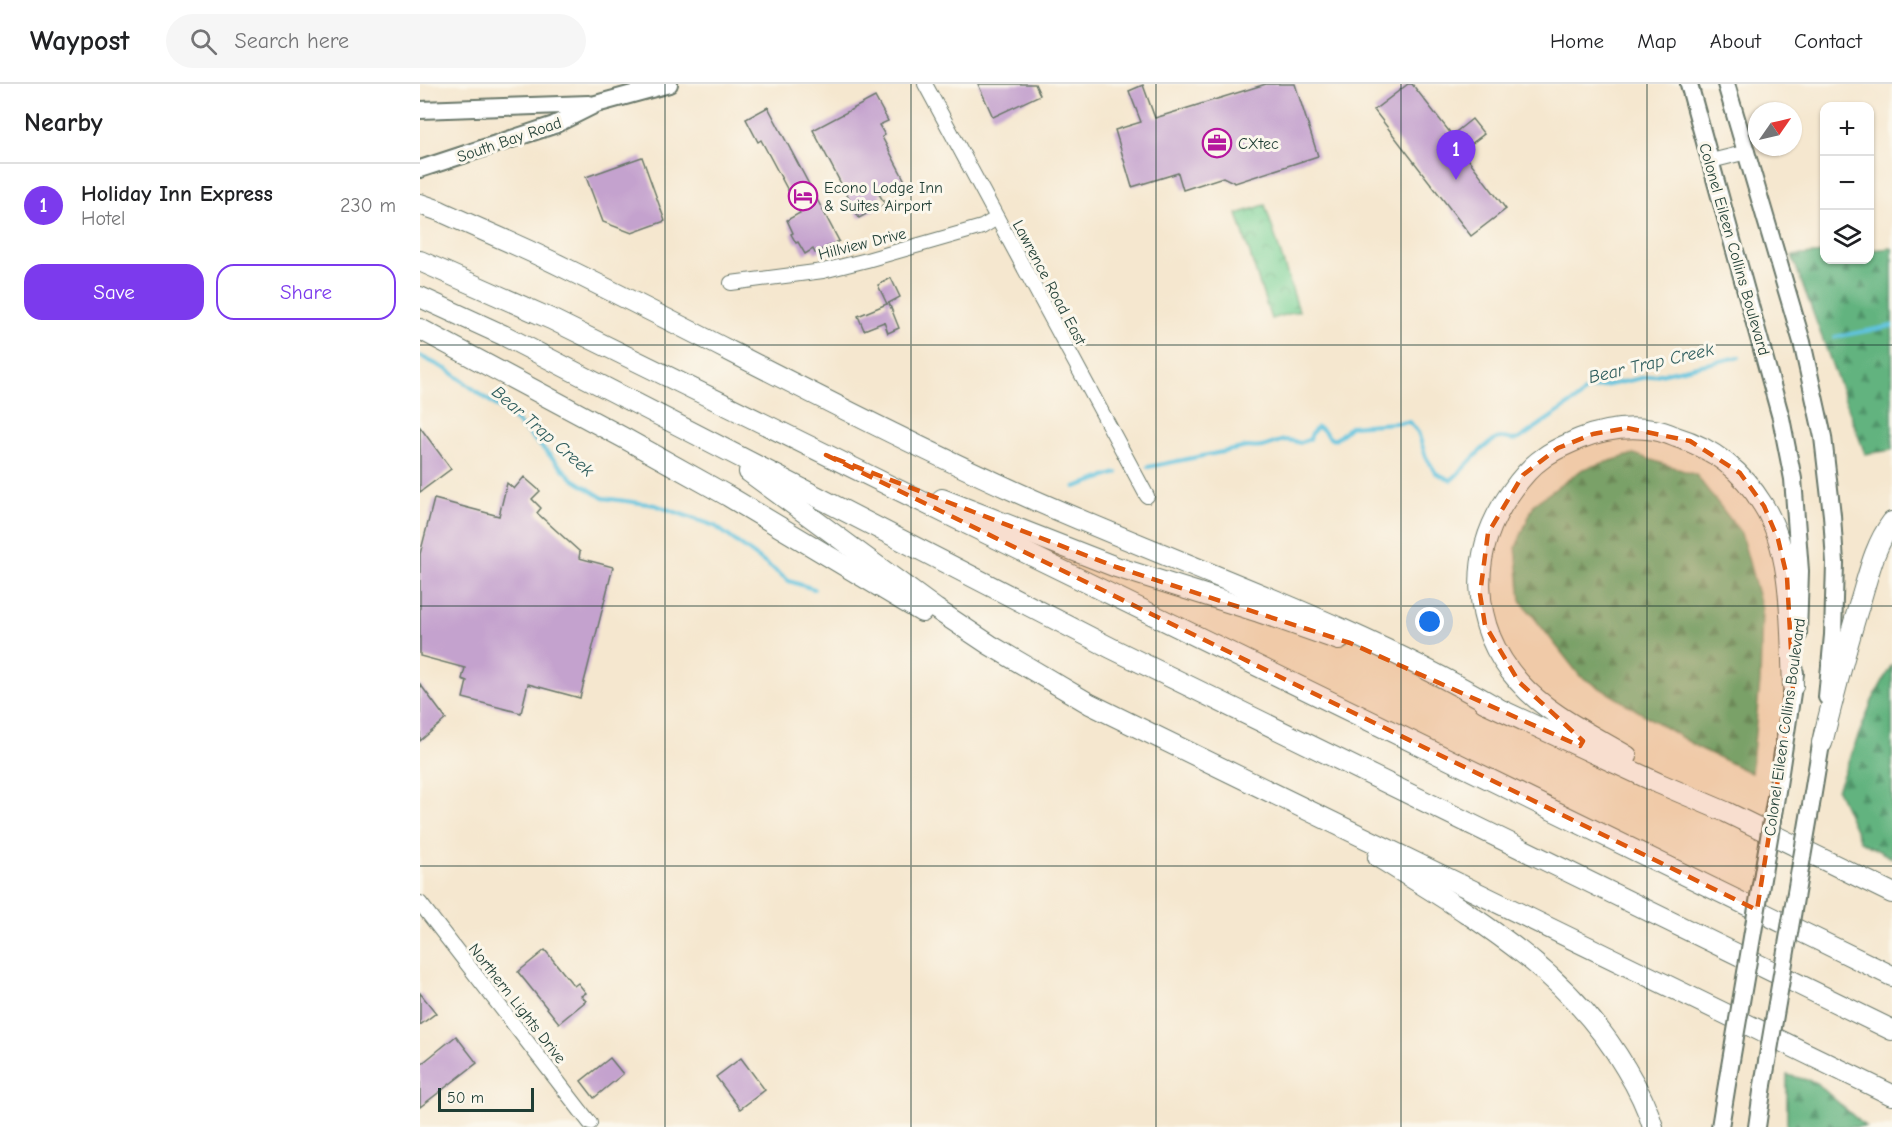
<!DOCTYPE html>
<meta charset="utf-8">
<style>
body{margin:0;font-family:"Comic Neue",sans-serif;background:#f6f6f6;color:#202124}
.controls{position:absolute;right:18px;top:18px;display:grid;overflow:hidden;border-radius:12px;box-shadow:0 2px 4px #0004}
.controls button{width:54px;height:54px;display:grid;place-items:center;padding:0;border:0;border-bottom:2px solid #e0e0e0;background:#fff;color:#202124;font:30px sans-serif}
.compass{position:absolute;left:1328px;top:18px;width:54px;height:54px;border-radius:50%;background:#fff;box-shadow:0 2px 4px #0004;rotate:56deg}
.scale{position:absolute;left:18px;bottom:15px;width:96px;box-sizing:border-box;padding-left:6px;border:3px solid #1f3d34;border-top:0;font-size:16px;line-height:21px;white-space:nowrap;color:#1f3d34;-webkit-text-stroke:4px #fbf7ec;paint-order:stroke}
.you{position:absolute;left:1010px;top:538px;width:21px;height:21px;margin:-15px;border:4px solid #fff;border-radius:50%;background:#1a73e8;box-shadow:0 0 0 9px #1a73e833}
.badge{display:grid;place-items:center;width:39px;height:39px;border-radius:50%;background:#7c3aed;color:#fff;font-size:20px;font-weight:700}
.pin{position:absolute;translate:-50% -50px;filter:drop-shadow(0 2px 3px #0008)}
.pin::after{content:'';position:absolute;top:32px;width:21px;height:18px;background:inherit;clip-path:polygon(0 0,100% 0,50% 100%)}
.list{margin:0;padding:0;list-style:none}
h2{display:flex;justify-content:space-between;align-items:center;height:78px;margin:0;padding:0 24px;font-size:26px}
h2 small{font-size:20px;font-weight:400;color:#757577}
.list li{display:grid;grid-template-columns:39px 1fr auto;gap:18px;align-items:center;box-sizing:border-box;height:84px;padding:0 24px;border-top:2px solid #e0e0e0}
.list b{display:block;font-size:22px;white-space:nowrap}
.list p{margin:0;font-size:20px;white-space:nowrap;color:#757577}
.list em{font-size:20px;font-style:normal;color:#757577}
.actions{display:flex;gap:12px;padding:18px 24px}
.actions a{flex:1;padding:14px 0;border:2px solid #7c3aed;border-radius:18px;text-align:center;font-size:21px;color:#7c3aed}
.actions .main{background:#7c3aed;color:#fff}
.icon{flex:none;width:33px;height:33px;fill:none;stroke:currentColor;stroke-width:2;stroke-linecap:round;stroke-linejoin:round}
.map{position:relative;flex:none;width:1472px;height:1043px;overflow:hidden}
header{display:flex;align-items:center;gap:36px;box-sizing:border-box;height:84px;padding:0 30px;background:#fff;border-bottom:2px solid #e0e0e0}
header strong{font-size:28px}
nav{display:flex;gap:33px;margin-inline-start:auto;font-size:21px}
.search{width:420px;height:54px;background:#f6f6f6;display:flex;align-items:center;gap:15px;box-sizing:border-box;padding:0 21px;border-radius:33px;color:#757577;font-size:22px}
main{display:flex}
aside{flex:1;background:#fff}
.map>svg:first-child{display:block}
.forest{fill:url(#forest-firs);stroke:#40785a;stroke-width:1.5}
.park{fill:url(#park-crowns);stroke:#4c8765;stroke-width:1.5}
.lines{fill:none;stroke-linecap:round;stroke-linejoin:round}
.stream{stroke:#60c3de;stroke-width:4}
.building{fill:#c4a2ce}
.minor-casing{stroke:#6a786a;stroke-width:16}
.major-casing{stroke:#6a786a;stroke-width:20}
.highway-casing{stroke:#6a786a;stroke-width:22}
.minor{stroke:#fff;stroke-width:14}
.major{stroke:#fff;stroke-width:16}
.highway{stroke:#fff;stroke-width:20}
.major-bridge-casing{stroke:#6a786a;stroke-width:20;stroke-linecap:butt}
.major-bridge{stroke:#fff;stroke-width:16}
.marked{fill:#de580e;fill-opacity:0.2;stroke:#de580e;stroke-width:4.5;stroke-dasharray:12 8;stroke-linejoin:round}
.grid{fill:none;stroke:#1f3d34;stroke-width:1.5;stroke-opacity:0.55}
.labels{text-anchor:middle;stroke-width:6;stroke-linejoin:round;paint-order:stroke}
.street-label{font-size:16px;fill:#1f3d34;stroke:#fbf7ec}
.poi-label{font-size:16px;fill:#1f3d34;stroke:#fbf7ec;text-anchor:start}
.water-label{font-size:18px;font-style:italic;fill:#2f5e5e;stroke:#fbf7ec}
</style>
<header>
<strong>Waypost</strong>
<div class="search"><svg class="icon" aria-label="search" viewBox="0 0 24 24"><circle cx="10" cy="10" r="6"/><path d="M15 15l6 6"/></svg>Search here</div>
<nav><a>Home</a><a>Map</a><a>About</a><a>Contact</a></nav>
</header>
<main>
<aside>
<h2>Nearby<small></small></h2>
<ul class="list">
<li><span class="badge">1</span><div><b>Holiday Inn Express</b><p>Hotel</p></div><em>230 m</em></li>
</ul>
<div class="actions"><a class="main">Save</a><a>Share</a></div>
</aside>
<div class="map">
<svg width="1472" height="1043" viewBox="0 0 1472 1043">
<defs>
<pattern id="forest-firs" width="22" height="20" patternUnits="userSpaceOnUse" patternTransform="scale(1.5)"><rect width="22" height="20" fill="#62b37f"/><path d="M5 1l3.5 6h-7zM16 11l3.5 6h-7z" fill="#509369"/></pattern>
<pattern id="park-crowns" width="20" height="18" patternUnits="userSpaceOnUse" patternTransform="scale(1.5)"><rect width="20" height="18" fill="#79d196"/><path d="M2 6a3 3 0 1 1 6 0M12 15a3 3 0 1 1 6 0" fill="none" stroke="#63ab7b"/></pattern>
</defs>
<rect width="100%" height="100%" fill="#fbf7ec"/>
<filter id="ink" filterUnits="userSpaceOnUse"><feTurbulence type="fractalNoise" baseFrequency=".0167" numOctaves="2"/><feDisplacementMap in="SourceGraphic" scale="12" xChannelSelector="R" yChannelSelector="G"/><feConvolveMatrix kernelMatrix="1 2 1 2 8 2 1 2 1" color-interpolation-filters="sRGB"/></filter>
<filter id="wash" filterUnits="userSpaceOnUse"><feTurbulence type="fractalNoise" baseFrequency=".008" numOctaves="4" result="noise"/><feDisplacementMap in="SourceGraphic" scale="24" xChannelSelector="R" yChannelSelector="G"/><feGaussianBlur stdDeviation="1.35" result="paint"/><feColorMatrix in="noise" values="0 0 0 0 0 0 0 0 0 0 0 0 0 0 0 0 0 1.4 0 .05"/><feComposite in="paint" operator="in"/></filter>
<g filter="url(#wash)">
<rect width="100%" height="100%" fill="#f5e7cf"/>
<g class="forest">
<path d="M1472,164V366L1445,370L1372,172L1404,169V176H1450V166Z"/>
<path d="M1214,370L1276,391L1321,449L1342,525L1340,598L1331,689L1279,664L1160,592L1101,517L1096,463L1114,420L1163,385Z"/>
<path d="M1472,580V774L1440,757L1417,706L1452,617Z"/>
<path d="M1367,991L1395,998L1446,1043H1367Z"/>
</g>
<path class="park" d="M845,121L879,227L851,235L817,130Z"/>
<g class="lines">
<g class="stream">
<path d="M1415,253L1472,242"/>
<path d="M0,272L28,286L95,336L153,395L183,414L235,421L295,442L369,497L394,505"/>
<path d="M728,383L827,363C831,363 837,364 842,363C857,360 863,352 880,359L890,355L892,349L897,343L903,346L911,355H916L931,342L989,338L998,348L1006,373L1016,389L1031,396C1043,387 1066,356 1080,354C1087,353 1091,358 1099,355L1159,314L1166,306L1319,273"/>
<path d="M655,403L697,389"/>
</g>
</g>
<g id="blocks">
<g class="building">
<path d="M558,0H615L620,11L573,33Z"/>
<path d="M846,0H875L898,72L815,99L803,93L763,106L758,89L712,103L695,46L721,38L709,7L723,1L735,34Z"/>
<path d="M988,0H992L1032,51L1052,35L1064,50L1042,67L1086,125L1051,152L954,26Z"/>
<path d="M455,13L468,37L459,41L465,51L462,53L485,97L459,110L465,120L439,134L393,46Z"/>
<path d="M348,23L419,157L395,169L393,165L385,170L378,158L376,159L371,150L373,149L367,136L380,129L341,56L338,58L326,35Z"/>
<path d="M222,73L245,137L212,149L183,138L166,93Z"/>
<path d="M471,194L480,213L467,220L458,201Z"/>
<path d="M469,219L479,244L468,249L464,238L444,246L438,232Z"/>
<path d="M0,343L31,385L0,408Z"/>
<path d="M104,393L120,407L112,415L121,424L117,429L160,468L159,474L193,483L160,614L108,600L101,629L43,614L47,597L42,595L45,584L0,572V470L14,415L79,432L87,399L94,405Z"/>
<path d="M0,600L26,635L0,657Z"/>
<path d="M125,866L154,902L158,899L166,909L161,912L166,917L139,939L98,888Z"/>
<path d="M0,909L16,929L0,941Z"/>
<path d="M36,952L57,979L0,1023V981Z"/>
<path d="M190,974L203,990L174,1014L161,997Z"/>
<path d="M321,974L345,1006L320,1025L296,993Z"/>
</g>
</g>
</g>
<g filter="url(#ink)">
<use href="#blocks" fill-opacity="0" stroke="#6a786a" stroke-width="1.5"/>
<g class="lines">
<g class="minor-casing">
<g id="minor">
<path d="M505,0L727,412"/>
<path d="M1291,77L1327,68"/>
<path d="M311,199L403,187L447,176L562,143L577,134"/>
<path d="M0,819L170,1039"/>
</g>
</g>
<g class="major-casing">
<g id="major">
<path d="M1269,0L1361,334L1373,395L1380,487L1378,551"/>
<path d="M1306,0L1382,258L1403,353L1412,431L1415,479L1413,551L1407,613"/>
<path d="M0,26L169,20"/>
<path d="M0,85L134,41L176,20L249,0"/>
<path d="M1358,701L1375,589"/>
<path d="M1391,721L1403,648"/>
<path d="M1300,1043L1308,994"/>
<path d="M1337,1043L1343,1001"/>
</g>
</g>
<g class="highway-casing">
<g id="highway">
<path d="M0,120L20,127C61,146 103,163 143,183C294,257 442,338 594,407C755,480 923,534 1076,623"/>
<path d="M0,177L131,235L592,462L1472,892"/>
<path d="M0,213L83,251L691,564L1472,946"/>
<path d="M0,245L204,354L308,412L502,528"/>
<path d="M329,388L516,525L570,561L670,620L1472,1011"/>
<path d="M522,415L696,483L839,528L919,556"/>
<path d="M1064,618L1238,699L1306,728L1472,809"/>
<path d="M1402,659C1414,611 1426,563 1441,515C1449,488 1455,461 1472,438"/>
<path d="M1207,672C1170,650 1127,630 1099,598C1049,542 1048,466 1092,407C1101,394 1110,383 1123,374C1134,365 1146,361 1159,355C1182,346 1209,342 1234,346C1242,347 1249,350 1256,353C1293,364 1323,388 1343,421C1374,469 1370,546 1373,602"/>
<path d="M958,773C1052,832 1149,886 1206,985C1217,1003 1227,1023 1233,1043"/>
</g>
</g>
<use href="#minor" class="minor"/>
<use href="#major" class="major"/>
<use href="#highway" class="highway"/>
<g class="major-bridge-casing">
<g id="major-bridge">
<path d="M1308,994L1358,701"/>
<path d="M1343,1001L1391,721"/>
</g>
</g>
<use href="#major-bridge" class="major-bridge"/>
</g>
</g>
<path class="marked" d="M1207,344L1270,357L1320,389L1344,422L1358,455L1367,493L1373,602L1337,826L406,371L696,483L930,559L1160,662L1163,657L1099,598L1065,541L1060,510L1068,449L1103,391L1138,364L1173,350Z"/>
<path class="grid" d="M245,0V1043M491,0V1043M736,0V1043M981,0V1043M1227,0V1043M0,261H1472M0,522H1472M0,782H1472"/>
<defs>
<g id="office-ring" transform="scale(1.5)"><circle r="9.5" fill="#fbf7ec" stroke="#b5179e" stroke-width="1.5"/><path d="M-6-3h4V-5.5h4V-3h4V5H-6ZM-1-4.5V-3h2v-1.5ZM-6 0V1H6V0Z" fill="#b5179e"/></g>
<g id="hotel-ring" transform="scale(1.5)"><circle r="9.5" fill="#fbf7ec" stroke="#b5179e" stroke-width="1.5"/><path d="M-6-4.5h1.5V1H6V5H4.5V3h-9V5H-6ZM-4 0a1.8 1.8 0 1 1 3.6 0ZM.5 0V-2.5h3Q6-2.5 6 0Z" fill="#b5179e"/></g>
</defs>
<g fill-rule="evenodd">
<use href="#office-ring" x="797" y="59"/>
<use href="#hotel-ring" x="383" y="112"/>
</g>
<g class="labels">
<g class="street-label">
<text transform="translate(89 55) rotate(-19)" y="6">South Bay Road</text>
<text transform="translate(442 159) rotate(-14)" y="6">Hillview Drive</text>
<text transform="translate(1315 165) rotate(74)" y="6">Colonel Eileen Collins Boulevard</text>
<text transform="translate(630 198) rotate(62)" y="6">Lawrence Road East</text>
<text transform="translate(1364 643) rotate(-82)" y="6">Colonel Eileen Collins Boulevard</text>
<text transform="translate(98 919) rotate(52)" y="6">Northern Lights Drive</text>
</g>
<g class="poi-label">
<text x="818" y="65">CXtec</text>
<text x="404" y="109">Econo Lodge Inn<tspan x="404" dy="18">&amp; Suites Airport</tspan></text>
</g>
<g class="water-label">
<text transform="translate(1231 279) rotate(-13)" y="6">Bear Trap Creek</text>
<text transform="translate(123 347) rotate(41)" y="6">Bear Trap Creek</text>
</g>
</g>
</svg>
<div class="controls">
<button>+</button>
<button>−</button>
<button><svg class="icon" aria-label="layers" viewBox="0 0 24 24"><path d="M12 4l9 5-9 5-9-5zM3 14l9 5 9-5"/></svg></button>
</div>
<svg class="compass" viewBox="-18 -18 36 36"><path d="M0-13l5 13h-10z" fill="#e53935"/><path d="M0 13l5-13h-10z" fill="#757577"/></svg>
<div class="scale">50 m</div>
<div class="you"></div>
<div class="pin badge" style="left:1036px;top:96px">1</div>
</div>
</main>
